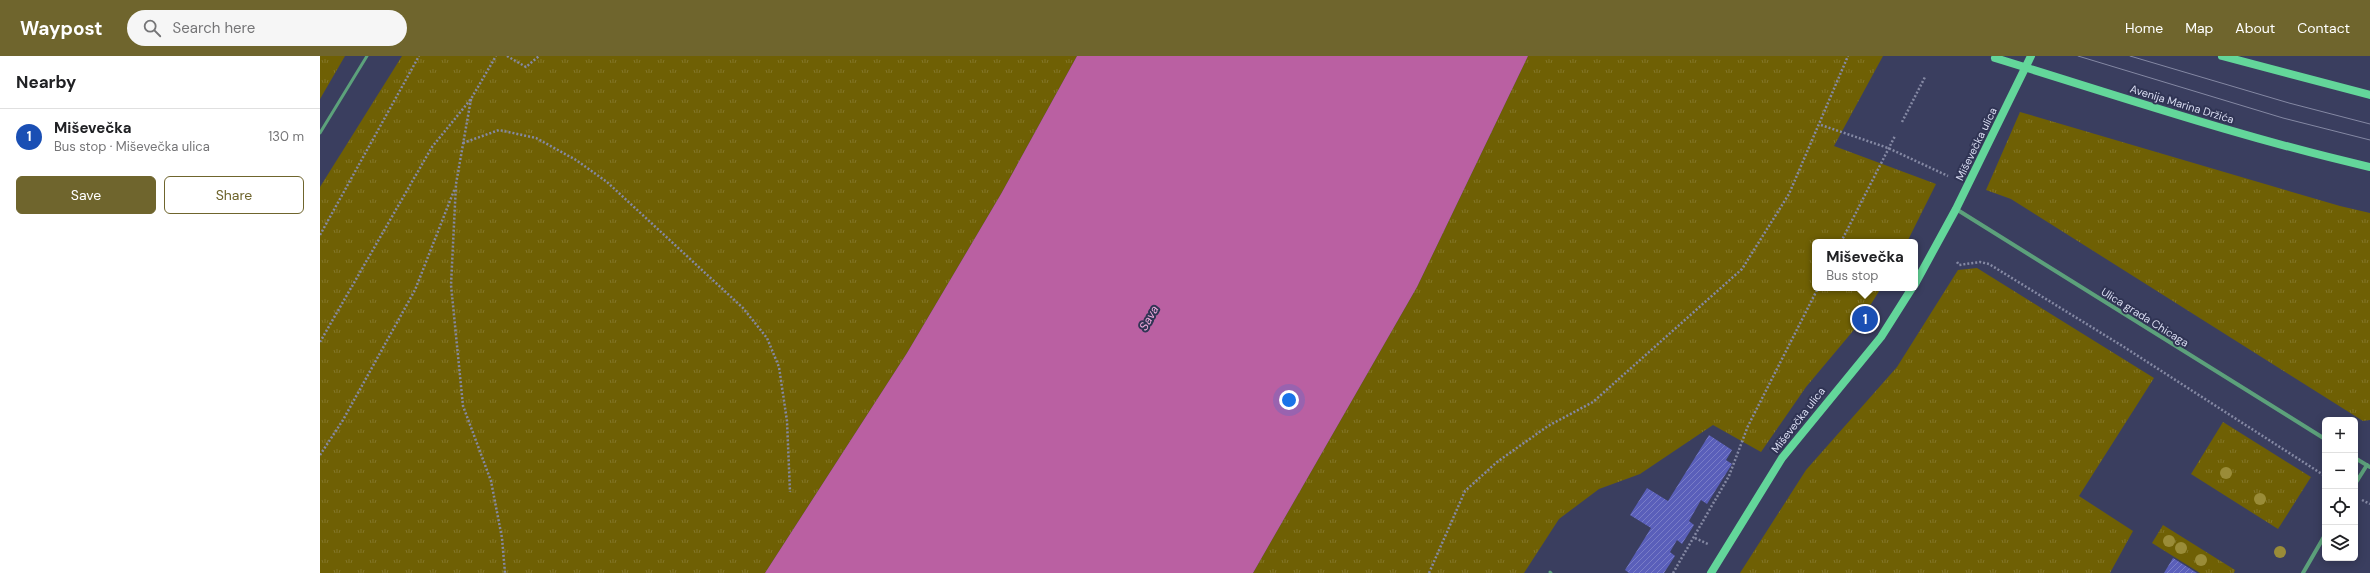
<!DOCTYPE html>
<meta charset="utf-8">
<style>
body{margin:0;font-family:"DM Sans",sans-serif;background:#f6f6f6;color:#202124}
.controls{position:absolute;right:12px;bottom:12px;display:grid;overflow:hidden;border-radius:6px;box-shadow:0 2px 10px #0003}
.controls button{width:36px;height:36px;display:grid;place-items:center;padding:0;border:0;border-bottom:1px solid #e0e0e0;background:#fff;color:#202124;font:20px sans-serif}
.you{position:absolute;left:969px;top:344px;width:14px;height:14px;margin:-10px;border:3px solid #fff;border-radius:50%;background:#1a73e8;box-shadow:0 0 0 6px #1a73e833}
.badge{display:grid;place-items:center;width:26px;height:26px;border-radius:50%;background:#6f652d;color:#fff;font-size:13px;font-weight:700}
.pin{position:absolute;translate:-50% -50%;border:2px solid #fff;box-shadow:0 1px 4px #0006}
.popup{position:absolute;left:1492px;top:183px;width:106px;height:52px;box-sizing:border-box;display:grid;place-content:center;border-radius:6px;background:#fff;filter:drop-shadow(0 1px 3px #0005);font-size:13px;white-space:nowrap;color:#757577}
.popup b{font-size:15px;color:#202124}
.popup::after{content:'';position:absolute;left:50%;top:100%;margin-left:-8px;border:8px solid transparent;border-top-color:#fff}
.list{margin:0;padding:0;list-style:none}
h2{display:flex;justify-content:space-between;align-items:center;height:52px;margin:0;padding:0 16px;font-size:17px}
h2 small{font-size:13px;font-weight:400;color:#757577}
.list li{display:grid;grid-template-columns:26px 1fr auto;gap:12px;align-items:center;box-sizing:border-box;height:56px;padding:0 16px;border-top:1px solid #e0e0e0}
.list b{display:block;font-size:15px;white-space:nowrap}
.list p{margin:0;font-size:13px;white-space:nowrap;color:#757577}
.list em{font-size:13px;font-style:normal;color:#757577}
.actions{display:flex;gap:8px;padding:12px 16px}
.actions a{flex:1;padding:9px 0;border:1px solid #6f652d;border-radius:6px;text-align:center;font-size:14px;color:#6f652d}
.actions .main{background:#6f652d;color:#fff}
.icon{flex:none;width:22px;height:22px;fill:none;stroke:currentColor;stroke-width:2;stroke-linecap:round;stroke-linejoin:round}
.map{position:relative;flex:none;width:2050px;height:517px;overflow:hidden}
header{display:flex;align-items:center;gap:24px;box-sizing:border-box;height:56px;padding:0 20px;background:#6f652d;color:#fff}
header strong{font-size:19px}
nav{display:flex;gap:22px;margin-inline-start:auto;font-size:14px}
.search{width:280px;height:36px;background:#f6f6f6;display:flex;align-items:center;gap:10px;box-sizing:border-box;padding:0 14px;border-radius:22px;color:#757577;font-size:15px}
main{display:flex}
aside{flex:1;background:#fff}
.map>svg:first-child{display:block}
.grass{fill:url(#grass-tufts)}
.water{fill:#ba60a2}
.building{fill:url(#building-hatch)}
.lines{fill:none;stroke-linecap:round;stroke-linejoin:round}
.path{stroke:#8589a4;stroke-width:2.5;stroke-dasharray:2 2;stroke-linecap:butt}
.lane{stroke:#5ca17b;stroke-width:3}
.street{stroke:#5ca17b;stroke-width:4}
.secondary{stroke:#63d69a;stroke-width:8}
.tram{stroke:#8488a3;stroke-width:1}
.secondary-bridge{stroke:#63d69a;stroke-width:8}
.tree{fill:#9a8c38}
.labels{text-anchor:middle;stroke-width:4;stroke-linejoin:round;paint-order:stroke}
.street-label{font-size:11px;fill:#dbdef3;stroke:#303454}
.water-label{font-size:12px;font-style:italic;fill:#f3adde;stroke:#303454}
</style>
<header>
<strong>Waypost</strong>
<div class="search"><svg class="icon" aria-label="search" viewBox="0 0 24 24"><circle cx="10" cy="10" r="6"/><path d="M15 15l6 6"/></svg>Search here</div>
<nav><a>Home</a><a>Map</a><a>About</a><a>Contact</a></nav>
</header>
<main>
<aside>
<h2>Nearby<small></small></h2>
<ul class="list">
<li><span class="badge" style="background:#1a4fb4">1</span><div><b>Miševečka</b><p>Bus stop · Miševečka ulica</p></div><em>130 m</em></li>
</ul>
<div class="actions"><a class="main">Save</a><a>Share</a></div>
</aside>
<div class="map">
<svg width="2050" height="517" viewBox="0 0 2050 517">
<defs>
<pattern id="grass-tufts" width="24" height="20" patternUnits="userSpaceOnUse"><rect width="24" height="20" fill="#6f6004"/><path d="M3 7l-1-3M5 7V3M7 7l1-3M15 17l-1-3M17 17v-4M19 17l1-3" fill="none" stroke="#837629"/></pattern>
<pattern id="building-hatch" width="6" height="6" patternUnits="userSpaceOnUse"><rect width="6" height="6" fill="#5a5fba"/><path d="M-1 1l2-2M0 6l6-6M5 7l2-2" fill="none" stroke="#797dc7"/></pattern>
</defs>
<rect width="100%" height="100%" fill="#3a3e5f"/>
<g class="grass">
<path d="M0,0H25L0,43Z"/>
<path d="M82,0H757L681,138L587,297L445,517H0V131Z"/>
<path d="M1208,0H1563L1514,90L1616,128L1587,186H1495V232H1561L1538,269L1486,331L1441,396L1393,369L1320,418L1279,433L1239,463L1204,517H933L1097,231Z"/>
<path d="M1700,56L2020,150L2050,157V364L2043,365L1691,143L1666,134Z"/>
<path d="M1657,212L1834,322L1759,440L1813,475L1790,517H1420L1486,414L1577,311L1638,214Z"/>
<path d="M1903,366L1991,421L1958,473L1871,418Z"/>
<path d="M1843,469L1915,514L1914,517H1880L1832,487Z"/>
</g>
<path class="water" d="M757,0H1208L1097,231L933,517H445L587,297L681,138Z"/>
<g class="building">
<path d="M1389,379L1412,394L1406,404L1412,408L1387,448L1381,444L1369,465L1374,469L1362,488L1357,484L1350,496L1355,500L1344,517H1309L1305,514L1331,472L1310,459L1327,432L1348,445Z"/>
<path d="M1853,502L1877,517H1844Z"/>
</g>
<g class="lines">
<g class="path">
<path d="M187,0L206,11L219,0"/>
<path d="M151,43L136,128L131,229L143,350L171,425L182,482L185,517"/>
<path d="M1582,66L1605,21"/>
<path d="M1501,69L1568,92L1628,120"/>
<path d="M143,87L179,74L216,82L256,104L287,126L423,252L447,282L459,311L467,365L470,436"/>
<path d="M0,179L99,0"/>
<path d="M1521,186L1575,80"/>
<path d="M1637,206L1639,209L1660,206L1669,208L1804,291L2005,420"/>
<path d="M0,286L112,91L151,43L176,0"/>
<path d="M0,399L23,364L95,234L135,132"/>
<path d="M2042,444L2050,448"/>
<path d="M1375,482L1388,488"/>
<path d="M1109,517L1145,435L1177,406L1228,370L1273,346L1422,213L1469,138L1528,0"/>
<path d="M1353,517L1409,420L1428,370L1498,232"/>
</g>
<g class="lane">
<path d="M0,77L47,0"/>
<path d="M1230,516L1231,517"/>
</g>
<g class="street">
<path d="M1636,153L2005,383"/>
<path d="M2035,402L2050,411"/>
<path d="M2035,428L2047,409"/>
<path d="M1983,517L2005,479"/>
</g>
<g class="secondary">
<path d="M1902,0L2050,39"/>
<path d="M1595,228L1636,153L1711,0"/>
<path d="M1391,517L1462,402L1561,281L1592,232"/>
</g>
<g class="tram">
<path d="M1758,0L1963,62L2050,84"/>
<path d="M1810,0L1969,47L2050,68"/>
</g>
<path class="secondary-bridge" d="M1675,2C1799,40 1923,82 2050,111"/>
</g>
<g class="tree">
<circle cx="1906" cy="417" r="6"/>
<circle cx="1940" cy="443" r="6"/>
<circle cx="1849" cy="485" r="6"/>
<circle cx="1861" cy="492" r="6"/>
<circle cx="1960" cy="496" r="6"/>
<circle cx="1881" cy="504" r="6"/>
</g>
<g class="labels">
<g class="street-label">
<text transform="translate(1862 48) rotate(17)" y="4">Avenija Marina Držića</text>
<text transform="translate(1656 88) rotate(-64)" y="4">Miševečka ulica</text>
<text transform="translate(1825 261) rotate(32)" y="4">Ulica grada Chicaga</text>
<text transform="translate(1478 364) rotate(-52)" y="4">Miševečka ulica</text>
</g>
<g class="water-label">
<text transform="translate(829 262) rotate(-61)" y="4">Sava</text>
</g>
</g>
</svg>
<div class="controls">
<button>+</button>
<button>−</button>
<button><svg class="icon" aria-label="locate" viewBox="0 0 24 24"><circle cx="12" cy="12" r="6"/><path d="M12 2v4M12 18v4M2 12h4M18 12h4"/></svg></button>
<button><svg class="icon" aria-label="layers" viewBox="0 0 24 24"><path d="M12 4l9 5-9 5-9-5zM3 14l9 5 9-5"/></svg></button>
</div>
<div class="you"></div>
<div class="pin badge" style="left:1545px;top:263px;background:#1a4fb4">1</div>
<div class="popup"><b>Miševečka</b>Bus stop</div>
</div>
</main>
